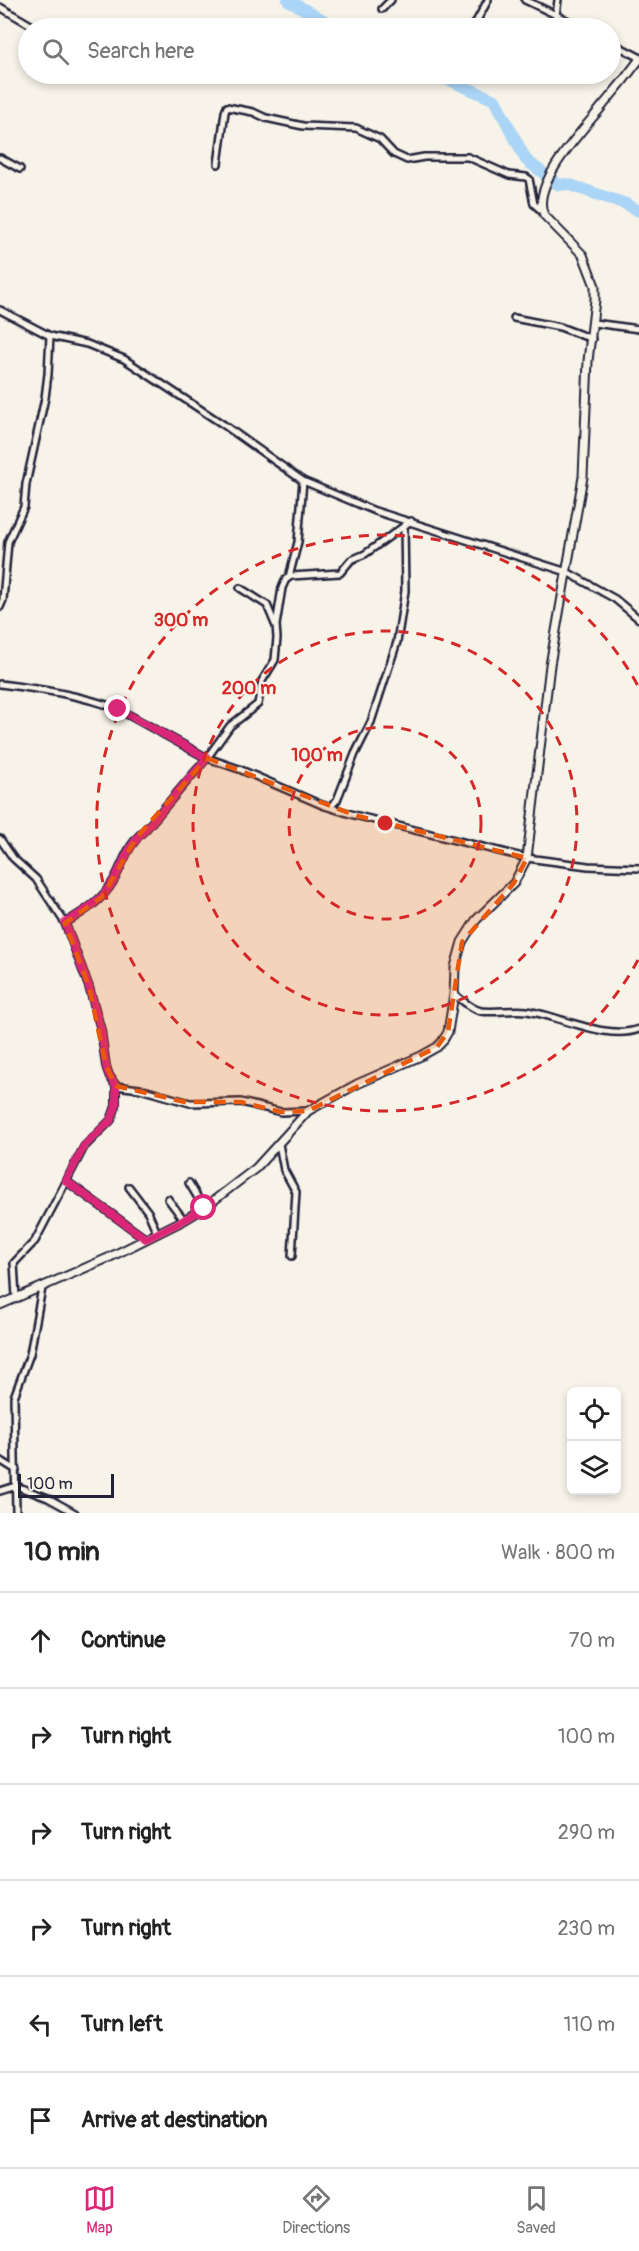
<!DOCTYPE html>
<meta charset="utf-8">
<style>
body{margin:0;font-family:Pangolin,sans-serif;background:#f2f2f2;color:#222}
.controls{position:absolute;right:18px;bottom:18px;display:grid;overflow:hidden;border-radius:9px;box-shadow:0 3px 9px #0003}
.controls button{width:54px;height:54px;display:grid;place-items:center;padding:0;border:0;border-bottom:2px solid #e0e0e0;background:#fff;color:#222;font:30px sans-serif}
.scale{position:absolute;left:18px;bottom:15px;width:96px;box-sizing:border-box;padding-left:6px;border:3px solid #22223b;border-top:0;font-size:16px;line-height:21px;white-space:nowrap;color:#22223b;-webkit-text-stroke:4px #f7f3e8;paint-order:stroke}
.stop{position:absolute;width:18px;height:18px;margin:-14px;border:4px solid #db2777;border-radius:50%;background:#fff}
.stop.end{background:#db2777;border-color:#fff;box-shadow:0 2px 6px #0008}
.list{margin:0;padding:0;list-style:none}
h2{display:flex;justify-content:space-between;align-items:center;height:78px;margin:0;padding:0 24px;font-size:26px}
h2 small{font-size:20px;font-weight:400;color:#767676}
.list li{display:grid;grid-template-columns:39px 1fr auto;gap:18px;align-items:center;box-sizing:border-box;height:96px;padding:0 24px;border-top:2px solid #e0e0e0}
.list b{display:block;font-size:22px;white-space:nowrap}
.list em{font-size:20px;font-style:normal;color:#767676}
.icon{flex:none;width:33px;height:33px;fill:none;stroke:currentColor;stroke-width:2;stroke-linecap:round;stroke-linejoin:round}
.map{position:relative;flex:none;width:639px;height:1513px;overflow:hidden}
.search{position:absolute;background:#fff;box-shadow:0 3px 9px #0003;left:18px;right:18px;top:18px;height:66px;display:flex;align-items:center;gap:15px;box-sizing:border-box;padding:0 21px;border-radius:33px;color:#767676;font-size:22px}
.sheet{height:654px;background:#fff}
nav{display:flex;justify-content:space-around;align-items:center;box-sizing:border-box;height:84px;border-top:2px solid #e0e0e0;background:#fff;font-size:16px;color:#767676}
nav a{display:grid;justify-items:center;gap:3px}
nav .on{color:#db2777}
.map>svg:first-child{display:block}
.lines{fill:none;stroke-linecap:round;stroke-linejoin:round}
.river{stroke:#abd5f6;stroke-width:12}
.street-casing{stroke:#22223b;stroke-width:10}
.secondary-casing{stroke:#22223b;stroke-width:11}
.street{stroke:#f7f3e8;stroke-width:5}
.secondary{stroke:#f7f3e8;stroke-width:7}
.route{stroke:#db2777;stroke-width:8}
.marked{fill:#e8590c;fill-opacity:0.2;stroke:#e8590c;stroke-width:4.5;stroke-dasharray:12 8;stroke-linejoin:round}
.ring{fill:none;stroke:#d62828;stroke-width:3;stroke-dasharray:10 8}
.centre{fill:#d62828;stroke:#f7f3e8;stroke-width:3}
.ring-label{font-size:18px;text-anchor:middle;font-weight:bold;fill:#d62828;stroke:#f7f3e8;stroke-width:4.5;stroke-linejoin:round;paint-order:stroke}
</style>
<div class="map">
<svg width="639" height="1513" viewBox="0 0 639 1513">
<rect width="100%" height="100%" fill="#f7f3e8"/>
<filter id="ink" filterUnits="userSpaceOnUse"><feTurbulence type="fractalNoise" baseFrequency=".0167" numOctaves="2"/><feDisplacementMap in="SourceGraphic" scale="12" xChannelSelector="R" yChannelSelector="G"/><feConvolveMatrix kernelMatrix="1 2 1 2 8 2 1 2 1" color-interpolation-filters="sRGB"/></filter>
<g filter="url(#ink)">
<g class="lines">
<g class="river">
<path d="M288,0L337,28"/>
<path d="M435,74L495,100L526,160L559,185L567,184L626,204L639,211"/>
</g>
<g class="street-casing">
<g id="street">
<path d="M525,0L583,28"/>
<path d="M0,7L36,28"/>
<path d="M382,9L391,0"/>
<path d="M556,16L558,0"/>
<path d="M475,24L488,0"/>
<path d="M610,42L639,57"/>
<path d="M0,158L20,169"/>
<path d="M218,164L225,112L227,107L253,112L266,118L303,126L356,128L380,139L394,154L407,160L424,157H468L509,175L526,177L529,179L534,204L543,212"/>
<path d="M0,310L50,336L87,344L124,359L224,425L303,481L375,511L567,572L615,599L639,619"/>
<path d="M514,318L560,327L592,339"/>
<path d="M594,323L639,329"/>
<path d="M287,579L289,577L298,542L303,481"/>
<path d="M240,588L267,605L275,624"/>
<path d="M0,607L3,600L8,542L24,507L26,484L45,398L48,374L50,336"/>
<path d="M0,684C40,689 81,695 118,709L207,758L239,769L322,805L354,815L527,858L588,866L639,868"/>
<path d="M330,807L337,800L355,754L371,722L397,642L405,591L404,525"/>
<path d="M0,839L13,858L36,879L65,923L89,987L101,1030L106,1066L109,1075L116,1086V1106L111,1120L84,1147L35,1241L14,1263L16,1297"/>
<path d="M65,923C85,911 102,901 114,880C125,860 127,845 146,829L207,758L230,726L258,704L262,681L275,660L277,638L276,625L282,588L286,579L291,576L340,573L351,560L365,554L411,521"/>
<path d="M454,994C462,1000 471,1009 481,1011C496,1013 512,1009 527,1011C560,1016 607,1041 639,1029"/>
<path d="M116,1086L140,1089L190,1103L241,1102L281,1112L308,1111"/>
<path d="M279,1144L284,1170L296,1192L292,1256"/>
<path d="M66,1181L146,1239"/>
<path d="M189,1183L204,1208"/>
<path d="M129,1187L148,1212L157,1233"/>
<path d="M168,1199L184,1220"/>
<path d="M0,1460L16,1470"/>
<path d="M0,1491L16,1486L48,1498L75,1513"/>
<path d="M16,1513L14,1397L30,1354L42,1288"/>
</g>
</g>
<g class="secondary-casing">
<path id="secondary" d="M0,1305L108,1258L184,1220L204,1208L256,1168L308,1111L357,1084L421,1056L437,1047L442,1042L448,1032L454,994L455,967L462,942L476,920L514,883L527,858L550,665L583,477L588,361L595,300V286L583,255L544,215C529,184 586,127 604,104C616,90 628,75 639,60"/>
</g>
<use href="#street" class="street"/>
<use href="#secondary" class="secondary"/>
</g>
</g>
<g class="lines" filter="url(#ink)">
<path class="route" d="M118,709L207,758L146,829C129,844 125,861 114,880C102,901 85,911 65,923L89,987L101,1030L106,1066L109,1075L116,1086V1106L111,1120L84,1146L66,1181L146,1239L184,1220L204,1208"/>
</g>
<path class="marked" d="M207,758L354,815L527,858L514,883L462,942L448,1032L437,1047L308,1111L281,1112L241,1102H185L116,1086L106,1066L89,987L65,923L102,897L136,838Z"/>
<g class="ring">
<circle cx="385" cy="823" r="96"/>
<circle cx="385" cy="823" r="192"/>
<path d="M638 960A288 288 0 1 1 638 686"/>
</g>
<circle cx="385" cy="823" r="9" class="centre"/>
<g class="ring-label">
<text x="181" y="626">300 m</text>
<text x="249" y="694">200 m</text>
<text x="317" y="761">100 m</text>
</g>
</svg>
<div class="controls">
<button><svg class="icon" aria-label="locate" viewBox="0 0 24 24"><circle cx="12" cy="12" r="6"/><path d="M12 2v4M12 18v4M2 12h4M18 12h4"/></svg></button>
<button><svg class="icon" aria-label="layers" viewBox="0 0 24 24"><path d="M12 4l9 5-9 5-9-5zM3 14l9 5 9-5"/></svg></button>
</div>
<div class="scale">100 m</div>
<div class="stop" style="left:204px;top:1208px"></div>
<div class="stop end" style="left:118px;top:709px"></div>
<div class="search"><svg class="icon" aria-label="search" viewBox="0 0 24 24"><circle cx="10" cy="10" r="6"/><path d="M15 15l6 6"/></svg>Search here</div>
</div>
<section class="sheet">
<h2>10 min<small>Walk · 800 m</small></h2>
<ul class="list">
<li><svg class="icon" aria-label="ahead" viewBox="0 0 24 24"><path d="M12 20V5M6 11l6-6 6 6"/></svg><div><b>Continue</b></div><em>70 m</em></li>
<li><svg class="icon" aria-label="right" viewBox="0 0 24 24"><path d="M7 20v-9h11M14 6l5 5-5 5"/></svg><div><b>Turn right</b></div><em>100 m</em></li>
<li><svg class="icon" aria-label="right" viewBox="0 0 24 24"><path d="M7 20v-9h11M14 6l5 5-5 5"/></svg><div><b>Turn right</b></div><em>290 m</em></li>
<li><svg class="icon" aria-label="right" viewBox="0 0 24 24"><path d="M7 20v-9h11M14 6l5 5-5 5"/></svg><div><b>Turn right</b></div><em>230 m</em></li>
<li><svg class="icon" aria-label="left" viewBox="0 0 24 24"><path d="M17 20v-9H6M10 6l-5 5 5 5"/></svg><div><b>Turn left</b></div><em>110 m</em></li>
<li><svg class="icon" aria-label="arrive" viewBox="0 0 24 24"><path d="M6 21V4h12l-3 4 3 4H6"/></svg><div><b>Arrive at destination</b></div></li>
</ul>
</section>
<nav>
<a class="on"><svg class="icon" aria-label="map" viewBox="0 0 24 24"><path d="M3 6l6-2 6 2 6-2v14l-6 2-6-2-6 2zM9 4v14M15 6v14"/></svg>Map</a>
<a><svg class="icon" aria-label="directions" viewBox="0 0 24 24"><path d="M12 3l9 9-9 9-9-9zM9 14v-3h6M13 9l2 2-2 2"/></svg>Directions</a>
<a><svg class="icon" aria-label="saved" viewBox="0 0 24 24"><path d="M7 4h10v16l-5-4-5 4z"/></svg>Saved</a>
</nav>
